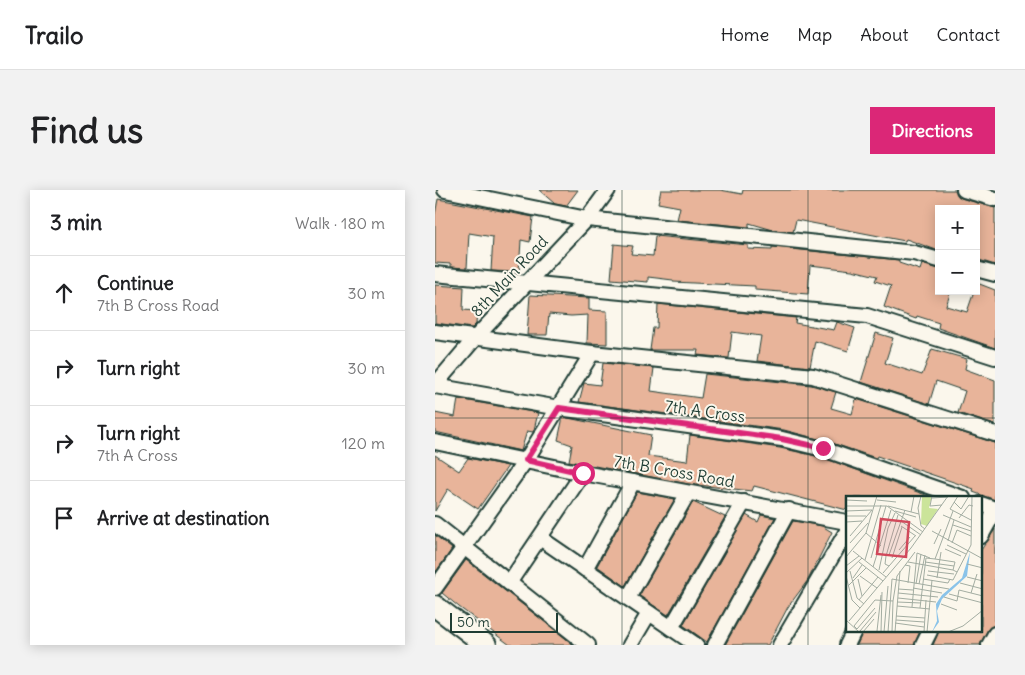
<!DOCTYPE html>
<meta charset="utf-8">
<style>
body{margin:0;font-family:Delius,sans-serif;background:#f2f2f2;color:#202124}
.controls{position:absolute;right:15px;top:15px;display:grid;overflow:hidden;border-radius:0px;box-shadow:0 2px 12px #0003}
.controls button{width:45px;height:45px;display:grid;place-items:center;padding:0;border:0;border-bottom:1px solid #e0e0e0;background:#fff;color:#202124;font:25px sans-serif}
.scale{position:absolute;left:15px;bottom:12px;width:108px;box-sizing:border-box;padding-left:5px;border:2px solid #1f3d34;border-top:0;font-size:14px;line-height:18px;white-space:nowrap;color:#1f3d34;-webkit-text-stroke:4px #fbf7ec;paint-order:stroke}
.stop{position:absolute;width:15px;height:15px;margin:-11px;border:4px solid #db2777;border-radius:50%;background:#fff}
.stop.end{background:#db2777;border-color:#fff;box-shadow:0 1px 5px #0008}
.list{margin:0;padding:0;list-style:none}
h2{display:flex;justify-content:space-between;align-items:center;height:65px;margin:0;padding:0 20px;font-size:21px}
h2 small{font-size:16px;font-weight:400;color:#757577}
.list li{display:grid;grid-template-columns:32px 1fr auto;gap:15px;align-items:center;box-sizing:border-box;height:75px;padding:0 20px;border-top:1px solid #e0e0e0}
.list b{display:block;font-size:19px;white-space:nowrap}
.list p{margin:0;font-size:16px;white-space:nowrap;color:#757577}
.list em{font-size:16px;font-style:normal;color:#757577}
.icon{flex:none;width:28px;height:28px;fill:none;stroke:currentColor;stroke-width:2;stroke-linecap:round;stroke-linejoin:round}
.map{position:relative;flex:none;width:560px;height:455px;overflow:hidden;border-radius:0px}
header{display:flex;align-items:center;gap:30px;box-sizing:border-box;height:70px;padding:0 25px;background:#fff;border-bottom:1px solid #e0e0e0}
header strong{font-size:24px}
nav{display:flex;gap:28px;margin-inline-start:auto;font-size:18px}
.intro{display:flex;align-items:center;justify-content:space-between;box-sizing:border-box;height:120px;padding:0 30px}
h1{margin:0;font-size:35px}
.button{padding:12px 22px;border-radius:0px;background:#db2777;color:#fff;font-size:18px;font-weight:700}
main{display:flex;gap:30px;padding:0 30px}
aside{flex:1;background:#fff;border-radius:0px;box-shadow:0 2px 12px #0003}
.map>svg:first-child{display:block}
.building{fill:#e8b49a;stroke:#1f3d34}
.lines{fill:none;stroke-linecap:round;stroke-linejoin:round}
.street-casing{stroke:#1f3d34;stroke-width:18}
.secondary-casing{stroke:#1f3d34;stroke-width:24}
.street{stroke:#fbf7ec;stroke-width:14}
.secondary{stroke:#fbf7ec;stroke-width:20}
.route{stroke:#db2777;stroke-width:6}
.grid{fill:none;stroke:#1f3d34;stroke-width:1;stroke-opacity:0.55}
.labels{text-anchor:middle;stroke-width:4;stroke-linejoin:round;paint-order:stroke}
.street-label{font-size:16px;fill:#1f3d34;stroke:#fbf7ec}
.inset-road{fill:none;stroke:#a3ada2;stroke-width:1}
.view{fill:#d1495b;fill-opacity:0.15;stroke:#d1495b;stroke-width:2.5}
.inset-edge{fill:none;stroke:#1f3d34;stroke-width:2.5}
</style>
<header>
<strong>Trailo</strong>
<nav><a>Home</a><a>Map</a><a>About</a><a>Contact</a></nav>
</header>
<div class="intro"><h1>Find us</h1><a class="button">Directions</a></div>
<main>
<aside>
<h2>3 min<small>Walk · 180 m</small></h2>
<ul class="list">
<li><svg class="icon" aria-label="ahead" viewBox="0 0 24 24"><path d="M12 20V5M6 11l6-6 6 6"/></svg><div><b>Continue</b><p>7th B Cross Road</p></div><em>30 m</em></li>
<li><svg class="icon" aria-label="right" viewBox="0 0 24 24"><path d="M7 20v-9h11M14 6l5 5-5 5"/></svg><div><b>Turn right</b></div><em>30 m</em></li>
<li><svg class="icon" aria-label="right" viewBox="0 0 24 24"><path d="M7 20v-9h11M14 6l5 5-5 5"/></svg><div><b>Turn right</b><p>7th A Cross</p></div><em>120 m</em></li>
<li><svg class="icon" aria-label="arrive" viewBox="0 0 24 24"><path d="M6 21V4h12l-3 4 3 4H6"/></svg><div><b>Arrive at destination</b></div></li>
</ul>
</aside>
<div class="map">
<svg width="560" height="455" viewBox="0 0 560 455">
<rect width="100%" height="100%" fill="#fbf7ec"/>
<filter id="ink" filterUnits="userSpaceOnUse"><feTurbulence type="fractalNoise" baseFrequency=".02" numOctaves="2"/><feDisplacementMap in="SourceGraphic" scale="10" xChannelSelector="R" yChannelSelector="G"/><feConvolveMatrix kernelMatrix="1 2 1 2 8 2 1 2 1" color-interpolation-filters="sRGB"/></filter>
<g filter="url(#ink)">
<g class="building">
<path d="M104,0H143L131,16L120,14Z"/>
<path d="M226,0H285L307,4L308,0H520L526,8L560,18V75L541,69V19H504V61L471,49L470,51L361,30L358,42L338,40L314,33V37L242,30L245,17L223,13Z"/>
<path d="M3,9L98,27L95,52L86,50L84,82L56,81L58,47L34,43L32,78L16,77V74L0,73V25Z"/>
<path d="M220,46L313,55V59L337,60V57L464,70V73L485,80L487,74L504,79V101H516L511,116L532,122L542,93L560,100V158L503,138L504,133L482,126L481,129L449,117L456,96L440,91L442,86L417,80L375,75L373,104L320,100V96L238,92V90L213,87V92L176,89L179,54L198,56L196,64L218,66Z"/>
<path d="M0,95L29,97L28,120L42,121L41,134L37,138L0,133Z"/>
<path d="M95,105L154,108V120L172,121V154L152,153L153,125L136,126L114,124L112,145H92Z"/>
<path d="M223,114L361,128L360,133L399,140L402,132L420,138L413,161L380,151L375,177L322,171L326,146L297,142L294,168L262,165L263,160H215L218,138H222Z"/>
<path d="M441,143L458,148L450,173L487,185L497,159L532,169L530,179L560,190V235L523,223L530,201L501,191L494,214L426,192Z"/>
<path d="M168,173L219,178L216,201L266,208L270,184L376,195L401,202L396,218L417,224L421,209L560,253V310L538,302L539,299L442,266L441,268L391,251L349,240L144,212L149,193L165,195Z"/>
<path d="M23,209L103,223L99,240L98,242L92,241L86,261L0,242V223L20,227Z"/>
<path d="M128,227L216,245L213,266L252,271L255,245L345,258L386,267L499,308H412V320L319,296L317,301L253,294L134,271L137,255L123,250Z"/>
<path d="M0,265L24,281L33,268L73,276L43,319L13,299L0,321Z"/>
<path d="M202,302L240,309L190,396L162,376Z"/>
<path d="M258,312L290,327L233,425L204,406Z"/>
<path d="M311,325L323,332L326,325L340,328L272,452L248,435Z"/>
<path d="M358,331L387,336L397,342L373,390L353,417L333,455H290Z"/>
<path d="M560,339V435L553,439L545,455H498L504,441H546V360Z"/>
<path d="M0,345L17,359L0,383Z"/>
<path d="M31,370L69,400L139,455H75L24,417L7,403Z"/>
<path d="M428,441H485L479,455H422Z"/>
</g>
<g class="lines">
<g class="street-casing">
<g id="street">
<path d="M10,0L152,29L479,63L504,70"/>
<path d="M529,0L560,9"/>
<path d="M541,79L560,84"/>
<path d="M0,84L432,126L560,167"/>
<path d="M0,142L157,163L378,186L560,244"/>
<path d="M0,195L41,147L152,29L173,0"/>
<path d="M0,196L124,218L347,249L388,259L528,308"/>
<path d="M0,252L148,283L412,332"/>
<path d="M546,314L560,319"/>
<path d="M0,334L153,455"/>
<path d="M546,346L560,321"/>
<path d="M105,348L261,455"/>
<path d="M150,379L198,292"/>
<path d="M74,393L148,283"/>
<path d="M0,398L91,270L157,163"/>
<path d="M193,408L253,303"/>
<path d="M236,438L309,312"/>
<path d="M195,455L214,423"/>
<path d="M280,455L354,320"/>
<path d="M345,455L412,341"/>
<path d="M412,455L419,441"/>
<path d="M488,455L495,441"/>
<path d="M554,455L560,444"/>
</g>
</g>
<g class="secondary-casing">
<path id="secondary" d="M0,416L51,455"/>
</g>
<use href="#street" class="street"/>
<use href="#secondary" class="secondary"/>
</g>
</g>
<g class="lines" filter="url(#ink)">
<path class="route" d="M148,283L91,270L124,218L347,249L388,258"/>
</g>
<path class="grid" d="M187,0V455M373,0V455M0,228H560"/>
<g class="labels">
<g class="street-label">
<text transform="translate(74 86) rotate(-47)" y="6">8th Main Road</text>
<text transform="translate(270 221) rotate(8)" y="6">7th A Cross</text>
<text transform="translate(239 281) rotate(10)" y="6">7th B Cross Road</text>
</g>
</g>
<g transform="translate(411 306)">
<rect width="136" height="136" fill="#fbf7ec"/>
<path d="M76,0H86L83,12L92,13L81,30L75,28Z" fill="#cbe49a"/>
<path d="M124,56L121,80L96,103L91,115L93,126L86,136L91,125L90,108L96,99L116,82Z" fill="#8ac3e9"/>
<path class="inset-road" d="M75,0L72,12L75,30L79,33M86,0L84,10L96,9M112,0L104,13L125,24M86,2L102,1M0,4L21,5M31,4L50,6M108,6L115,13L123,0M0,10H41L77,36M42,10L73,18M0,15L26,14M49,15L70,21M107,15L89,63L109,66L107,74L111,76M65,16L68,0M97,19L125,31M0,20H20M113,22L123,9L127,10M55,25L75,39M0,26L16,25M107,29L125,35M55,30L70,40M86,35L137,63M20,37L35,50M4,40L26,14M102,45L108,24M4,47L22,27M106,47L111,34L125,40M88,48L95,33M101,49L120,58M99,53L115,60M53,54L64,41M7,55L40,81M43,59L59,14M0,61L20,37L31,0M25,62L40,10M46,62L56,31M19,64L35,9M13,66L37,85M62,66L107,74M79,66L108,70M121,68L137,72M59,69L64,70L62,87M0,70L13,60M43,70L39,68L40,60L52,19M27,71L45,14M33,74L42,32L49,17M4,75L11,102L18,108M82,75L108,78M0,77L16,62M37,77L69,40M81,79L107,84L125,49L126,0M0,80L6,104L14,112M14,80L31,92M121,81L137,85M7,82L16,69M91,82L95,56M12,83L16,100M77,83L102,87L104,83M114,87L137,93M70,88L75,58M73,88L79,59M2,90L20,72M67,92L96,97M52,93L67,94M52,97L92,101M125,97L131,78M103,98L137,107M98,101L111,105L113,94L137,100M52,102L90,106M13,104L32,81M51,106L75,107M95,108L111,114M51,110L84,113M66,111L71,57L84,62M74,112L80,62L89,63M50,120L79,122M0,124L13,136M50,124L78,126M3,125L65,52L102,0M49,127L78,131M11,133L8,130L29,104L47,105L51,80L69,56M11,133L29,112M14,135L30,116M31,135L35,99M17,136L28,123M35,136L36,96M38,136L42,90M42,136L46,83L103,93M46,136L47,105M49,136L54,75M78,136L80,104M81,136L86,84M102,136L117,130L137,114"/>
<path class="view" d="M35,23L63,26L60,61L31,58Z"/>
<rect width="136" height="136" class="inset-edge"/>
</g>
</svg>
<div class="controls">
<button>+</button>
<button>−</button>
</div>
<div class="scale">50 m</div>
<div class="stop" style="left:148px;top:283px"></div>
<div class="stop end" style="left:388px;top:258px"></div>
</div>
</main>
